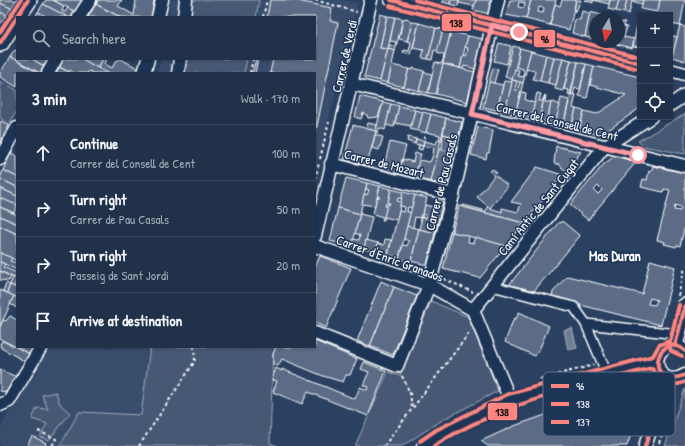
<!DOCTYPE html>
<meta charset="utf-8">
<style>
body{margin:0;font-family:"Patrick Hand",sans-serif;background:#283950;color:#f1f3f6}
.controls{position:absolute;right:12px;top:12px;display:grid;overflow:hidden;border-radius:0px;box-shadow:0 1px 3px #0004}
.controls button{width:36px;height:36px;display:grid;place-items:center;padding:0;border:0;border-bottom:1px solid #3d4c61;background:#203149;color:#f1f3f6;font:20px sans-serif}
.compass{position:absolute;left:589px;top:12px;width:36px;height:36px;border-radius:50%;background:#203149;box-shadow:0 1px 3px #0004;rotate:190deg}
.stop{position:absolute;width:12px;height:12px;margin:-9px;border:3px solid #ff9aa2;border-radius:50%;background:#fff}
.stop.end{background:#ff9aa2;border-color:#fff;box-shadow:0 1px 4px #0008}
.list{margin:0;padding:0;list-style:none}
h2{display:flex;justify-content:space-between;align-items:center;height:52px;margin:0;padding:0 16px;font-size:17px}
h2 small{font-size:13px;font-weight:400;color:#a2a9b4}
.list li{display:grid;grid-template-columns:26px 1fr auto;gap:12px;align-items:center;box-sizing:border-box;height:56px;padding:0 16px;border-top:1px solid #3d4c61}
.list b{display:block;font-size:15px;white-space:nowrap}
.list p{margin:0;font-size:13px;white-space:nowrap;color:#a2a9b4}
.list em{font-size:13px;font-style:normal;color:#a2a9b4}
.icon{flex:none;width:22px;height:22px;fill:none;stroke:currentColor;stroke-width:2;stroke-linecap:round;stroke-linejoin:round}
.map{position:relative;flex:none;width:685px;height:446px;overflow:hidden}
.search{position:absolute;background:#203149;box-shadow:0 1px 3px #0004;left:16px;top:16px;width:300px;height:44px;display:flex;align-items:center;gap:10px;box-sizing:border-box;padding:0 14px;border-radius:0px;color:#a2a9b4;font-size:15px}
.panel{position:absolute;background:#203149;box-shadow:0 1px 3px #0004;left:16px;top:72px;width:300px;height:276px;border-radius:0px}
.map>svg:first-child{display:block}
.built{fill:#394e6c}
.green{fill:#465975;stroke:#a2acba}
.water{fill:#6d7d92;stroke:#a7b1be}
.building{fill:#5b6c86;stroke:#fff;fill-rule:evenodd}
.lines{fill:none;stroke-linecap:round;stroke-linejoin:round}
.pedestrian-casing{stroke:#fff;stroke-width:12}
.minor-casing{stroke:#fff;stroke-width:15}
.tertiary-casing{stroke:#fff;stroke-width:18}
.secondary-casing{stroke:#fff;stroke-width:20}
.path{stroke:#fff;stroke-width:2;stroke-dasharray:3 3;stroke-linecap:butt}
.pedestrian{stroke:#1d3557;stroke-width:9}
.minor{stroke:#1d3557;stroke-width:12}
.tertiary{stroke:#1d3557;stroke-width:15}
.secondary{stroke:#1d3557;stroke-width:17}
.bus-1-casing{stroke:#1d3557;stroke-width:7}
.bus-2-casing{stroke:#1d3557;stroke-width:7}
.bus-3-casing{stroke:#1d3557;stroke-width:7}
.bus-1{stroke:#ff8680;stroke-width:4}
.bus-2{stroke:#ff8680;stroke-width:4}
.bus-3{stroke:#ff8680;stroke-width:4}
.route{stroke:#ff9aa2;stroke-width:5}
.labels{text-anchor:middle;stroke-width:3;stroke-linejoin:round;paint-order:stroke}
.street-label{font-size:13px;fill:#fff;stroke:#1d3557}
.neighbourhood-label{font-size:14px;font-weight:bold;fill:#fff;stroke:#1d3557}
.key{fill:#1d3557;stroke:#617289;stroke-width:1}
.key-label{font-size:11px;fill:#fff}
.line-badge{stroke:#1d3557;stroke-width:1.5}
.pale-badge-label{font-size:11px;text-anchor:middle;font-weight:bold;fill:#111}
</style>
<div class="map">
<svg width="685" height="446" viewBox="0 0 685 446">
<rect width="100%" height="100%" fill="#2a4161"/>
<filter id="ink" filterUnits="userSpaceOnUse"><feTurbulence type="fractalNoise" baseFrequency=".025" numOctaves="2"/><feDisplacementMap in="SourceGraphic" scale="8" xChannelSelector="R" yChannelSelector="G"/><feConvolveMatrix kernelMatrix="1 2 1 2 8 2 1 2 1" color-interpolation-filters="sRGB"/></filter>
<g filter="url(#ink)">
<g class="built">
<path d="M171,0H181L179,17H168Z"/>
<path d="M189,0H342L358,4L315,173V73H179L182,59H315V17H187Z"/>
<path d="M161,59H173L170,73H157Z"/>
<path d="M44,347H150L141,415L79,412L59,446H0V429Z"/>
</g>
<g class="green">
<path d="M191,0H259L256,17H190Z"/>
<path d="M187,59H247L244,73H185Z"/>
<path d="M0,81L17,90V111L9,124L0,118Z"/>
<path d="M685,114V154L643,146L638,141Z"/>
<path d="M431,301L468,317L498,391L444,419L402,446H355L388,372L400,376Z"/>
<path d="M150,347H276L273,354L270,443L278,446H60L79,412L141,415Z"/>
<path d="M685,389V446H665Z"/>
<path d="M56,392L60,404L70,413L49,440L40,437L47,424L32,419L37,408L48,409L42,395Z"/>
</g>
<path class="water" d="M572,328L577,348L568,350L564,330Z"/>
<g class="building">
<path d="M0,0H14L18,2L13,9L0,3Z"/>
<path d="M46,0H53L64,6L62,11L65,12L68,8L76,12L73,17H67L43,4Z"/>
<path d="M53,0H83L76,12Z"/>
<path d="M99,0H122L118,6L134,15L136,0H154L152,17H120L96,4Z"/>
<path d="M270,0H293L332,8L330,21L338,23L316,131L315,73H270L273,59H315V17H267Z"/>
<path d="M443,0H451L450,4L442,2Z"/>
<path d="M451,0H459L458,6L450,4Z"/>
<path d="M459,0H476L474,6L459,3Z"/>
<path d="M476,0H492L489,14L473,10Z"/>
<path d="M510,0H531L526,19L506,15ZM519,2L525,3L524,8L518,7Z"/>
<path d="M531,0H556L550,25L526,19ZM539,7L544,8L543,13L538,12Z"/>
<path d="M562,0H576L569,30L550,25L555,4L560,6Z"/>
<path d="M576,0H581L576,11H574Z"/>
<path d="M585,0H593V3Z"/>
<path d="M593,0H610L609,4Z"/>
<path d="M610,0H619L616,11L608,9Z"/>
<path d="M619,0H627L624,13L616,11Z"/>
<path d="M627,0H643L642,4L632,1L629,14L624,12Z"/>
<path d="M643,0H660L658,12L641,9Z"/>
<path d="M660,0H685L680,26L672,24L670,33V15H657Z"/>
<path d="M0,3L13,9L8,16L0,12Z"/>
<path d="M43,4L64,15L67,17H47L38,12Z"/>
<path d="M96,4L99,6L120,17H88Z"/>
<path d="M582,11L590,13L585,37L572,33L575,19L580,20Z"/>
<path d="M0,12L8,16L3,24L0,22Z"/>
<path d="M38,12L47,17H35Z"/>
<path d="M590,12L606,16V18H595V39L585,37Z"/>
<path d="M380,14L387,16L380,48L388,49L380,81L364,77Z"/>
<path d="M640,15L639,38L640,47L633,46L638,19L640,15H642Z"/>
<path d="M387,16L395,17L388,49L380,48Z"/>
<path d="M395,17L403,19L395,51L388,49L389,45L395,46L396,42L390,41Z"/>
<path d="M407,18L412,22L407,41L399,39L403,19Z"/>
<path d="M412,22L419,23L411,55L403,53L404,50L409,51L411,42L407,41L412,28H410Z"/>
<path d="M622,22H625L624,26L627,27L624,37L634,39L632,48L616,44L619,42Z"/>
<path d="M419,23L436,28L428,59L422,58L424,50L413,48Z"/>
<path d="M680,25L685,27V61L672,57Z"/>
<path d="M436,28L443,29L438,51L434,50L432,60L428,59Z"/>
<path d="M443,29L451,31L436,94L428,93L435,62L441,64L443,60L444,55L437,53Z"/>
<path d="M451,31L468,36L460,68L443,64Z"/>
<path d="M670,35L677,37L672,57H670Z"/>
<path d="M468,36L483,39L476,69L464,66L463,69L460,68L463,55L466,56L467,53L468,48L465,47Z"/>
<path d="M499,43L511,46L507,64L494,61Z"/>
<path d="M513,46L520,48L513,80L505,77Z"/>
<path d="M520,48L531,51L523,83L512,80L515,69L519,70L518,76L523,77L524,73L523,69L516,67Z"/>
<path d="M388,49L395,51L388,83L380,81Z"/>
<path d="M15,50L17,51V59H32L44,66L40,73L10,57Z"/>
<path d="M531,51L546,55L540,81L533,79L535,71L526,69Z"/>
<path d="M546,55L554,57L548,83L540,81Z"/>
<path d="M10,57L30,68L39,73H17V87L0,77V73Z"/>
<path d="M554,57L563,58L556,85L548,83Z"/>
<path d="M563,58L571,60L563,91L555,89Z"/>
<path d="M32,59H48L44,66Z"/>
<path d="M63,59H82L108,73H93L89,71L88,73H74L70,70L69,72L59,67Z"/>
<path d="M82,59H103L98,68Z"/>
<path d="M103,59H107L105,64L112,68L116,61L121,59L143,71L142,73H108L98,68Z"/>
<path d="M256,59H258L255,73H252Z"/>
<path d="M571,60L578,62L570,95L568,94L569,90L564,89Z"/>
<path d="M578,62L586,64L580,89L575,88L573,95L571,94Z"/>
<path d="M443,64L475,72L467,102L436,94Z"/>
<path d="M586,64L594,66L587,98L579,96Z"/>
<path d="M392,65L409,69L404,87L388,83Z"/>
<path d="M594,66L640,77V108L601,135L579,130L584,111L597,114L626,95L590,85Z"/>
<path d="M59,67L71,73H55Z"/>
<path d="M413,68L424,71V73L419,91L404,87L409,69L413,70Z"/>
<path d="M493,68L498,69L494,83L489,82Z"/>
<path d="M424,72L432,74L428,93L419,91Z"/>
<path d="M512,80L517,81L515,90H517L520,82L523,83L515,115L505,112Z"/>
<path d="M504,81L512,82L505,112L497,110Z"/>
<path d="M489,82L503,85L497,110L483,107Z"/>
<path d="M521,92L526,93L525,100L535,103L531,118L515,115Z"/>
<path d="M537,93L541,94L539,101H542L545,95L539,120L531,118Z"/>
<path d="M571,94L576,95L573,108L576,109L571,128L563,126Z"/>
<path d="M545,95L546,96L545,102L551,103L547,122L539,120Z"/>
<path d="M360,96L383,102L378,117L368,118L367,115L363,113L361,119L355,117Z"/>
<path d="M561,98L569,100L563,126L555,124Z"/>
<path d="M383,102L391,104L385,130L379,128L377,133H375Z"/>
<path d="M553,102L560,105L555,124L547,122L551,103Z"/>
<path d="M391,104L399,106L394,127L386,125Z"/>
<path d="M399,106L415,110L411,126L395,123Z"/>
<path d="M576,109L584,111L579,130L571,128Z"/>
<path d="M415,110L423,112L418,131L410,129Z"/>
<path d="M423,112L431,114L426,133L418,131Z"/>
<path d="M431,114L446,118L441,140L439,139L440,135L426,132Z"/>
<path d="M446,118L462,122L458,138L443,134Z"/>
<path d="M1,121L9,125L0,143V123Z"/>
<path d="M368,123L377,125L376,131L366,129Z"/>
<path d="M353,125L376,131L367,165L344,160Z"/>
<path d="M478,127L493,130L489,153H487L486,159L471,155Z"/>
<path d="M443,134L458,138L454,154L439,149V147L442,148Z"/>
<path d="M375,135L383,137L379,150L372,148Z"/>
<path d="M425,136V141L436,144L438,139L441,140L431,182L414,178L419,160L430,162L433,155L434,148L423,146Z"/>
<path d="M408,137L416,139L415,144L407,141Z"/>
<path d="M416,139L424,141L423,146L415,144Z"/>
<path d="M390,142L406,146L398,174L383,170Z"/>
<path d="M419,145L423,146L422,150L418,149Z"/>
<path d="M556,146L581,152L566,171L561,167V165L554,163Z"/>
<path d="M439,149L454,154L447,185L431,182Z"/>
<path d="M11,153L17,156V177L3,170Z"/>
<path d="M415,153L421,154L414,178L398,174L403,159L413,162Z"/>
<path d="M615,156L636,162L588,220L570,205L604,164ZM598,186L602,190L598,194L594,190Z"/>
<path d="M653,166L685,173V226L680,246L677,245L676,247L664,244L665,242L657,240L670,190L664,189L663,192L641,187L643,179L647,180L649,171L651,172ZM675,205L681,207L680,211L674,210Z"/>
<path d="M537,167L563,175L524,223L485,213L487,207L502,212V208L518,212L521,204L511,202Z"/>
<path d="M492,169L497,173L495,175L508,186L490,208L477,197L494,176L490,172Z"/>
<path d="M3,170L17,177V187L0,179Z"/>
<path d="M346,178L367,183L360,214L338,208Z"/>
<path d="M0,179L17,187V196L0,188Z"/>
<path d="M367,183L380,186L375,206L362,204L364,194L367,195L369,190L366,189Z"/>
<path d="M380,186L391,189L388,204L386,203L385,206L387,207L384,220H382L383,217L373,214L377,197L379,198V195L378,194Z"/>
<path d="M0,188L17,196V206L0,198Z"/>
<path d="M391,189L403,192L402,199L398,198L397,201L401,202L397,220L384,217L387,205H389L390,203L388,202Z"/>
<path d="M403,192L415,195L412,208L408,207L407,212H411L399,258L388,255L399,211L404,212L405,207L400,206Z"/>
<path d="M415,195L427,198L421,221L420,220L421,214L420,218L415,217L413,228L407,226Z"/>
<path d="M0,198L17,205L14,213L0,207Z"/>
<path d="M436,200L443,202L435,233L419,229L422,217L426,218V215L423,214L425,205L434,207Z"/>
<path d="M463,205L483,210V212L463,207Z"/>
<path d="M459,206L463,207L524,223L506,246L452,232Z"/>
<path d="M0,207L17,215V224L0,216Z"/>
<path d="M338,208L360,214L352,246L330,241Z"/>
<path d="M360,214L372,217L364,249L352,246L353,239L359,240L360,235L355,233Z"/>
<path d="M0,216L17,224V234L0,226Z"/>
<path d="M562,221L580,236L534,291L509,285L559,222L560,223Z"/>
<path d="M0,226L17,234V261L0,253Z"/>
<path d="M407,226L419,229L411,261L408,262L399,258L403,245L407,246L409,241L404,239Z"/>
<path d="M419,229L435,233L427,265L411,261Z"/>
<path d="M452,232L469,236L468,242L473,243L475,237L506,246L480,278L443,269Z"/>
<path d="M385,239L391,240L388,255L376,252L378,243L384,245Z"/>
<path d="M366,240L378,243L376,252L364,249Z"/>
<path d="M0,253L12,258L10,261L17,263V270L0,262Z"/>
<path d="M320,256L351,268L326,328L315,323V267Z"/>
<path d="M650,260L675,267L661,325L552,298L553,292L567,276L642,294ZM650,298L657,300L655,305L648,304Z"/>
<path d="M0,262L5,264L3,267L17,273V279L0,271Z"/>
<path d="M0,271L11,277L9,281L0,280Z"/>
<path d="M13,277L17,279L14,287L10,285Z"/>
<path d="M381,281L394,287L370,346L357,341Z"/>
<path d="M6,283L10,285L7,293L3,291Z"/>
<path d="M10,285L17,288V298L7,293Z"/>
<path d="M394,287L417,296L393,355L370,346Z"/>
<path d="M0,290L14,296L0,327Z"/>
<path d="M14,296L17,298V308L10,304Z"/>
<path d="M519,312L549,326L539,350H538L535,356L505,342L514,318L516,319Z"/>
<path d="M10,316L17,320V347H34L30,354L0,339V327L3,320L6,321Z"/>
<path d="M3,341L30,354L26,362L1,348L0,343Z"/>
<path d="M315,341L357,359L350,375H346L343,382L323,376L282,359L278,366L273,364V354L276,347H315Z"/>
<path d="M364,362L386,371L368,416L308,392L302,404L273,392L277,381L272,380L276,368L282,371V369L355,399L360,387L367,390L368,387L363,385L369,372L361,369Z"/>
<path d="M0,370L17,377L7,392L0,391Z"/>
<path d="M646,391L627,446H488L481,441L514,426L551,413L578,405Z"/>
<path d="M32,436L46,443L45,446H27Z"/>
</g>
<g class="lines">
<g class="pedestrian-casing">
<g id="pedestrian">
<path d="M492,286L574,307L586,324L607,374"/>
<path d="M586,324L678,334"/>
</g>
</g>
<g class="minor-casing">
<g id="minor">
<path d="M391,0L640,63"/>
<path d="M79,17L90,0"/>
<path d="M158,17L162,0"/>
<path d="M184,17L186,0"/>
<path d="M670,70L685,74"/>
<path d="M48,73L56,59"/>
<path d="M144,73L148,59"/>
<path d="M178,73L180,59"/>
<path d="M352,84L685,166"/>
<path d="M670,105L685,95"/>
<path d="M0,159L17,128"/>
<path d="M331,164L453,195"/>
<path d="M315,236L371,0"/>
<path d="M315,246L429,285L473,310L510,400"/>
<path d="M473,310L604,147L651,117"/>
<path d="M315,333L397,366L429,285L453,195L498,0"/>
<path d="M685,351C681,347 676,345 670,346C646,352 659,391 685,375"/>
<path d="M0,405L9,401L41,347"/>
<path d="M423,446L439,435L510,400L657,361"/>
<path d="M645,446L668,379"/>
</g>
</g>
<g class="tertiary-casing">
<path id="tertiary" d="M675,346L685,306"/>
</g>
<g class="secondary-casing">
<path id="secondary" d="M0,43L28,0"/>
</g>
<g class="path">
<path d="M315,0L357,12"/>
<path d="M263,17L267,0"/>
<path d="M250,73L253,59"/>
<path d="M320,159L329,122"/>
<path d="M315,179L319,163"/>
<path d="M444,279L473,292"/>
<path d="M678,296L685,267"/>
<path d="M402,376L410,393L412,409"/>
<path d="M540,379L594,365"/>
<path d="M38,431L56,439L52,446"/>
<path d="M659,443L669,415"/>
<path d="M139,446L195,361L194,347"/>
<path d="M384,446L470,332"/>
</g>
<use href="#pedestrian" class="pedestrian"/>
<use href="#minor" class="minor"/>
<use href="#tertiary" class="tertiary"/>
<use href="#secondary" class="secondary"/>
<g class="bus-1-casing">
<g id="bus-1">
<path d="M391,0L640,63"/>
<path d="M0,43L28,0"/>
<path d="M675,346L685,306"/>
<path d="M685,351C656,327 642,392 685,375"/>
<path d="M645,446L668,379"/>
</g>
</g>
<g class="bus-2-casing">
<g id="bus-2">
<path d="M390,6L639,69"/>
<path d="M679,305L669,346L671,351L682,356"/>
<path d="M434,446C500,403 577,388 652,368C658,383 671,388 685,382"/>
</g>
</g>
<g class="bus-3-casing">
<g id="bus-3">
<path d="M415,0L640,57"/>
<path d="M0,32L21,0"/>
<path d="M420,441L436,430L508,394L653,356L659,345L670,341L679,305"/>
</g>
</g>
<use href="#bus-1" class="bus-1"/>
<use href="#bus-2" class="bus-2"/>
<use href="#bus-3" class="bus-3"/>
</g>
</g>
<g class="lines" filter="url(#ink)">
<path class="route" d="M519,32L492,25L472,114L638,155"/>
</g>
<g class="labels">
<g class="street-label">
<text transform="translate(344 56) rotate(-77)" y="5">Carrer de Verdi</text>
<text transform="translate(557 121) rotate(14)" y="5">Carrer del Consell de Cent</text>
<text transform="translate(384 163) rotate(14)" y="5">Carrer de Mozart</text>
<text transform="translate(441 182) rotate(-76)" y="5">Carrer de Pau Casals</text>
<text transform="translate(538 207) rotate(-51)" y="5">Camí Antic de Sant Cugat</text>
<text transform="translate(390 258) rotate(20)" y="5">Carrer d'Enric Granados</text>
</g>
<g class="neighbourhood-label">
<text x="615" y="261">Mas Duran</text>
</g>
</g>
<rect x="543" y="372" width="132" height="64" rx="6" class="key"/>
<rect x="551" y="384" width="18" height="4" fill="#ff8680"/>
<rect x="551" y="402" width="18" height="4" fill="#ff8680"/>
<rect x="551" y="420" width="18" height="4" fill="#ff8680"/>
<g class="key-label">
<text x="576" y="390">96</text>
<text x="576" y="408">138</text>
<text x="576" y="426">137</text>
</g>
<g class="line-badge">
<rect x="441" y="13" width="31" height="19" rx="4" fill="#ff8680"/>
<rect x="533" y="29" width="23" height="19" rx="4" fill="#ff8680"/>
<rect x="487" y="402" width="31" height="19" rx="4" fill="#ff8680"/>
</g>
<g class="pale-badge-label">
<text x="456" y="27">138</text>
<text x="545" y="43">96</text>
<text x="502" y="416">138</text>
</g>
</svg>
<div class="controls">
<button>+</button>
<button>−</button>
<button><svg class="icon" aria-label="locate" viewBox="0 0 24 24"><circle cx="12" cy="12" r="6"/><path d="M12 2v4M12 18v4M2 12h4M18 12h4"/></svg></button>
</div>
<svg class="compass" viewBox="-18 -18 36 36"><path d="M0-13l5 13h-10z" fill="#e53935"/><path d="M0 13l5-13h-10z" fill="#a2a9b4"/></svg>
<div class="stop" style="left:638px;top:155px"></div>
<div class="stop end" style="left:519px;top:32px"></div>
<div class="search"><svg class="icon" aria-label="search" viewBox="0 0 24 24"><circle cx="10" cy="10" r="6"/><path d="M15 15l6 6"/></svg>Search here</div>
<section class="panel">
<h2>3 min<small>Walk · 170 m</small></h2>
<ul class="list">
<li><svg class="icon" aria-label="ahead" viewBox="0 0 24 24"><path d="M12 20V5M6 11l6-6 6 6"/></svg><div><b>Continue</b><p>Carrer del Consell de Cent</p></div><em>100 m</em></li>
<li><svg class="icon" aria-label="right" viewBox="0 0 24 24"><path d="M7 20v-9h11M14 6l5 5-5 5"/></svg><div><b>Turn right</b><p>Carrer de Pau Casals</p></div><em>50 m</em></li>
<li><svg class="icon" aria-label="right" viewBox="0 0 24 24"><path d="M7 20v-9h11M14 6l5 5-5 5"/></svg><div><b>Turn right</b><p>Passeig de Sant Jordi</p></div><em>20 m</em></li>
<li><svg class="icon" aria-label="arrive" viewBox="0 0 24 24"><path d="M6 21V4h12l-3 4 3 4H6"/></svg><div><b>Arrive at destination</b></div></li>
</ul>
</section>
</div>
